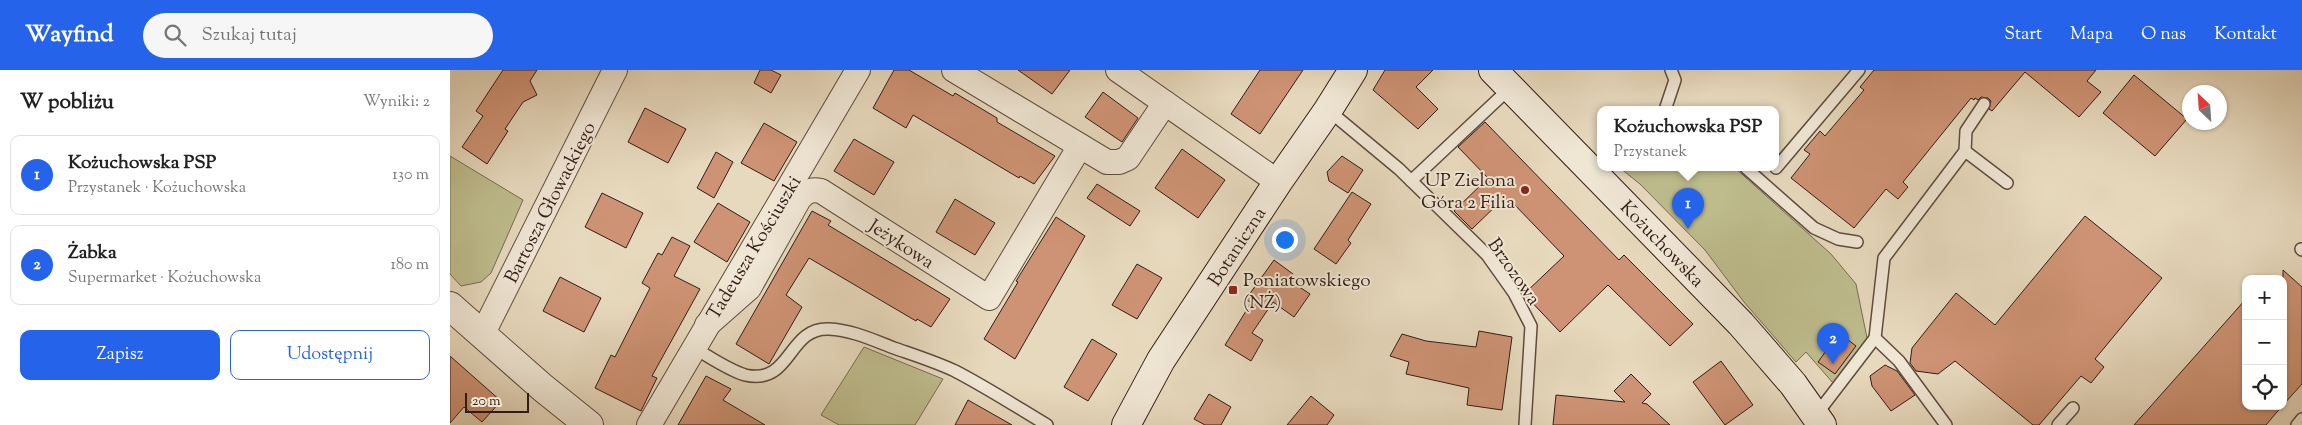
<!DOCTYPE html>
<html lang="pl">
<meta charset="utf-8">
<style>
body{margin:0;font-family:"Sorts Mill Goudy",serif;background:#f6f6f6;color:#222}
.controls{position:absolute;right:15px;bottom:15px;display:grid;overflow:hidden;border-radius:10px;box-shadow:0 1px 4px #0004}
.controls button{width:45px;height:45px;display:grid;place-items:center;padding:0;border:0;border-bottom:1px solid #e0e0e0;background:#fff;color:#222;font:25px sans-serif}
.compass{position:absolute;left:1732px;top:15px;width:45px;height:45px;border-radius:50%;background:#fff;box-shadow:0 1px 4px #0004;rotate:335deg}
.scale{position:absolute;left:15px;bottom:12px;width:64px;box-sizing:border-box;padding-left:5px;border:2px solid #321d15;border-top:0;font-size:14px;line-height:18px;white-space:nowrap;color:#321d15;-webkit-text-stroke:4px #efe6d4;paint-order:stroke}
.you{position:absolute;left:834px;top:169px;width:18px;height:18px;margin:-12px;border:4px solid #fff;border-radius:50%;background:#1a73e8;box-shadow:0 0 0 8px #1a73e833}
.badge{display:grid;place-items:center;width:32px;height:32px;border-radius:50%;background:#2563eb;color:#fff;font-size:16px;font-weight:700}
.pin{position:absolute;translate:-50% -41px;filter:drop-shadow(0 1px 2px #0008)}
.pin::after{content:'';position:absolute;top:26px;width:18px;height:15px;background:inherit;clip-path:polygon(0 0,100% 0,50% 100%)}
.popup{position:absolute;left:1147px;top:36px;width:182px;height:65px;box-sizing:border-box;display:grid;place-content:center;border-radius:10px;background:#fff;filter:drop-shadow(0 1px 4px #0005);font-size:16px;white-space:nowrap;color:#767676}
.popup b{font-size:19px;color:#222}
.popup::after{content:'';position:absolute;left:50%;top:100%;margin-left:-10px;border:10px solid transparent;border-top-color:#fff}
.list{margin:0;padding:0;list-style:none}
h2{display:flex;justify-content:space-between;align-items:center;height:65px;margin:0;padding:0 20px;font-size:21px}
h2 small{font-size:16px;font-weight:400;color:#767676}
.list li{display:grid;grid-template-columns:32px 1fr auto;gap:15px;align-items:center;box-sizing:border-box;height:80px;margin:0 10px 10px;padding:0 10px;border:1px solid #e0e0e0;border-radius:10px}
.list b{display:block;font-size:19px;white-space:nowrap}
.list p{margin:0;font-size:16px;white-space:nowrap;color:#767676}
.list em{font-size:16px;font-style:normal;color:#767676}
.actions{display:flex;gap:10px;padding:15px 20px}
.actions a{flex:1;padding:11px 0;border:1px solid #2563eb;border-radius:10px;text-align:center;font-size:18px;color:#2563eb}
.actions .main{background:#2563eb;color:#fff}
.icon{flex:none;width:28px;height:28px;fill:none;stroke:currentColor;stroke-width:2;stroke-linecap:round;stroke-linejoin:round}
.map{position:relative;flex:none;width:1852px;height:355px;overflow:hidden}
header{display:flex;align-items:center;gap:30px;box-sizing:border-box;height:70px;padding:0 25px;background:#2563eb;color:#fff}
header strong{font-size:24px}
nav{display:flex;gap:28px;margin-inline-start:auto;font-size:18px}
.search{width:350px;height:45px;background:#f6f6f6;display:flex;align-items:center;gap:12px;box-sizing:border-box;padding:0 18px;border-radius:28px;color:#767676;font-size:19px}
main{display:flex}
aside{flex:1;background:#fff}
.map>svg:first-child{display:block}
.green{fill:#bebc8c;stroke:#786c50}
.building{fill:#ce9374;stroke:#321d15}
.lines{fill:none;stroke-linecap:round;stroke-linejoin:round}
.service-casing{stroke:#5f4c3f;stroke-width:14}
.minor-casing{stroke:#5f4c3f;stroke-width:26}
.tertiary-casing{stroke:#5f4c3f;stroke-width:30}
.secondary-casing{stroke:#321d15;stroke-width:30}
.service{stroke:#efe6d4;stroke-width:11}
.minor{stroke:#efe6d4;stroke-width:24}
.tertiary{stroke:#efe6d4;stroke-width:28}
.secondary{stroke:#efe6d4;stroke-width:28}
.poi-dot{fill:#8f2418;stroke:#efe6d4;stroke-width:2}
.labels{text-anchor:middle;stroke-width:4;stroke-linejoin:round;paint-order:stroke}
.poi-label{font-size:19px;fill:#321d15;stroke:#efe6d4;text-anchor:end}
.street-label{font-size:19px;fill:#321d15;stroke:#efe6d4}
</style>
<header>
<strong>Wayfind</strong>
<div class="search"><svg class="icon" aria-label="search" viewBox="0 0 24 24"><circle cx="10" cy="10" r="6"/><path d="M15 15l6 6"/></svg>Szukaj tutaj</div>
<nav><a>Start</a><a>Mapa</a><a>O nas</a><a>Kontakt</a></nav>
</header>
<main>
<aside>
<h2>W pobliżu<small>Wyniki: 2</small></h2>
<ul class="list">
<li><span class="badge">1</span><div><b>Kożuchowska PSP</b><p>Przystanek · Kożuchowska</p></div><em>130 m</em></li>
<li><span class="badge">2</span><div><b>Żabka</b><p>Supermarket · Kożuchowska</p></div><em>180 m</em></li>
</ul>
<div class="actions"><a class="main">Zapisz</a><a>Udostępnij</a></div>
</aside>
<div class="map">
<svg width="1852" height="355" viewBox="0 0 1852 355">
<rect width="100%" height="100%" fill="#e7d9bd"/>
<filter id="stains"><feTurbulence type="fractalNoise" baseFrequency=".004" numOctaves="4"/><feColorMatrix values="0 0 0 0 .2 0 0 0 0 .09 0 0 0 0 .02 0 0 0 .5 -.17"/></filter>
<radialGradient id="worn" r=".72"><stop offset=".6" stop-color="#630" stop-opacity="0"/><stop offset="1" stop-color="#630" stop-opacity=".3"/></radialGradient>
<g class="green">
<path d="M0,86L73,130L41,203L31,212L11,216L0,204Z"/>
<path d="M1170,98H1285L1381,184L1406,214L1417,268L1383,313L1356,282L1346,292L1294,232L1255,180L1190,114Z"/>
<path d="M414,277L493,309L465,355H389L371,345Z"/>
</g>
<g class="building">
<path d="M53,0H87L80,11L87,25L73,32L55,59L58,61L37,94L12,77L33,46L26,41Z"/>
<path d="M310,0H321L331,5L321,23L304,13Z"/>
<path d="M444,0H459L503,26L505,23L547,48V52L605,86L584,114L570,106L569,108L463,45L456,58L423,38Z"/>
<path d="M568,0H620L602,24Z"/>
<path d="M810,0H853L810,64L781,44Z"/>
<path d="M935,0H983L966,17L988,39L968,59L923,20Z"/>
<path d="M1424,0H1646L1637,11L1651,22L1629,47L1575,2L1542,41L1539,39L1541,31L1538,28L1531,27L1528,30L1525,28L1524,30L1521,28L1453,112L1458,117L1448,129L1436,119L1404,158L1341,108L1360,84L1354,80L1370,61L1375,66L1414,20L1410,17Z"/>
<path d="M1684,5L1737,49L1705,86L1653,43Z"/>
<path d="M653,22L688,48L672,72L635,47Z"/>
<path d="M195,38L236,59L218,93L178,72Z"/>
<path d="M1035,52L1169,190L1174,185L1243,254L1220,276L1158,215L1110,262L1074,224L1114,186L1061,131L1056,134L1053,129L1022,159L1004,141L1038,108L1008,77Z"/>
<path d="M314,53L347,72L324,111L291,93Z"/>
<path d="M404,69L444,92L424,125L384,101Z"/>
<path d="M732,79L775,110L748,148L705,118Z"/>
<path d="M266,82L283,92L264,128L247,118Z"/>
<path d="M892,86L913,100L898,123L879,111L877,102Z"/>
<path d="M647,114L690,141L680,156L637,128Z"/>
<path d="M902,122L921,134L898,170L901,173L886,194L864,179Z"/>
<path d="M152,123L193,143L176,178L135,157Z"/>
<path d="M505,129L545,153L525,185L486,162Z"/>
<path d="M268,133L300,152L277,192L244,172Z"/>
<path d="M362,141L381,151L378,155L500,229L481,257L467,249L466,251L359,188L336,225L352,237L319,294L286,274Z"/>
<path d="M1635,146L1712,208L1645,289L1654,297L1641,313L1631,306L1589,355H1583L1505,291L1488,304L1466,301L1460,293L1462,278L1506,223L1545,255Z"/>
<path d="M606,147L635,166L565,289L534,269L568,212L566,211Z"/>
<path d="M222,167L240,176L224,206L250,219L202,306L207,308L191,341L145,318L161,285L165,287L200,218L192,213L208,183L212,185Z"/>
<path d="M824,190L843,204L839,210L860,224L844,247L823,232L802,263L813,270L801,291L775,275L801,233L796,229Z"/>
<path d="M687,194L712,208L687,249L662,235Z"/>
<path d="M1833,200L1852,217V314L1833,335Z"/>
<path d="M110,207L151,228L134,262L93,241Z"/>
<path d="M1796,229V336H1832L1816,355H1684Z"/>
<path d="M1029,261L1062,267L1052,340L1017,335L1019,318L956,304L959,292L940,286L952,264L976,271L1026,277Z"/>
<path d="M1389,263L1406,276L1385,304L1368,292Z"/>
<path d="M642,269L667,284L638,331L614,317Z"/>
<path d="M0,286L51,331L32,352L14,337L0,353Z"/>
<path d="M1271,291L1303,335L1275,355L1243,312Z"/>
<path d="M1435,295L1447,301L1465,325L1441,341L1422,316L1420,306Z"/>
<path d="M1181,304L1201,324L1192,333L1197,334L1220,355H1103L1106,325L1175,332L1164,321Z"/>
<path d="M256,306L281,319L273,330L315,355H228Z"/>
<path d="M759,324L781,337L771,355H755L744,349Z"/>
<path d="M861,326L884,345L877,355H837Z"/>
<path d="M518,330L562,355H505Z"/>
</g>
<g class="lines">
<g class="service-casing">
<g id="service">
<path d="M878,40L949,99L1026,174L1037,185L1064,223L1081,256L1075,355"/>
<path d="M1215,40L1225,10L1221,0"/>
<path d="M1515,81L1516,61L1534,34"/>
<path d="M1296,98L1364,158L1388,169L1407,172"/>
<path d="M1326,98L1409,0"/>
<path d="M961,111L1060,18"/>
<path d="M1851,179L1852,180"/>
<path d="M1425,268L1449,291L1496,355"/>
<path d="M244,278C260,287 278,300 295,305C342,316 337,257 379,259C402,260 423,270 444,278C464,285 486,292 505,301C536,317 567,337 597,355"/>
<path d="M1366,345L1425,268L1434,188L1515,81L1557,113"/>
<path d="M1608,355L1623,338"/>
<path d="M1847,355L1852,349"/>
</g>
</g>
<g class="minor-casing">
<g id="minor">
<path d="M504,0L657,92H669L678,88L715,33"/>
<path d="M668,0L828,112"/>
<path d="M257,255L299,218L349,129C356,121 361,119 371,121L539,228L630,76"/>
<path d="M32,265L165,0"/>
<path d="M199,355L408,0"/>
</g>
</g>
<g class="tertiary-casing">
<path id="tertiary" d="M0,236L93,318L139,355"/>
</g>
<g class="secondary-casing">
<g id="secondary">
<path d="M1043,0L1291,254L1343,314L1372,355"/>
<path d="M676,355L711,290L828,112L878,40L903,0"/>
</g>
</g>
<use href="#service" class="service"/>
<use href="#minor" class="minor"/>
<use href="#tertiary" class="tertiary"/>
<use href="#secondary" class="secondary"/>
</g>
<g class="poi-dot">
<circle cx="1075" cy="120" r="5"/>
<rect x="778" y="215" width="10" height="10" rx="2.5"/>
</g>
<g class="labels">
<g class="poi-label">
<text x="1065" y="116">UP Zielona<tspan x="1065" dy="22">Góra 2 Filia</tspan></text>
<text x="793" y="216" text-anchor="start">Poniatowskiego<tspan x="793" dy="22">(NŻ)</tspan></text>
</g>
<g class="street-label">
<text transform="translate(99 132) rotate(-63)" y="7">Bartosza Głowackiego</text>
<text transform="translate(452 173) rotate(33)" y="7">Jeżykowa</text>
<text transform="translate(1213 173) rotate(46)" y="7">Kożuchowska</text>
<text transform="translate(786 176) rotate(-57)" y="7">Botaniczna</text>
<text transform="translate(303 177) rotate(-59)" y="7">Tadeusza Kościuszki</text>
<text transform="translate(1065 201) rotate(55)" y="7">Brzozowa</text>
</g>
</g>
<rect width="100%" height="100%" filter="url(#stains)"/>
<rect width="100%" height="100%" fill="url(#worn)"/>
</svg>
<div class="controls">
<button>+</button>
<button>−</button>
<button><svg class="icon" aria-label="locate" viewBox="0 0 24 24"><circle cx="12" cy="12" r="6"/><path d="M12 2v4M12 18v4M2 12h4M18 12h4"/></svg></button>
</div>
<svg class="compass" viewBox="-18 -18 36 36"><path d="M0-13l5 13h-10z" fill="#e53935"/><path d="M0 13l5-13h-10z" fill="#767676"/></svg>
<div class="scale">20 m</div>
<div class="you"></div>
<div class="pin badge" style="left:1238px;top:159px">1</div>
<div class="popup"><b>Kożuchowska PSP</b>Przystanek</div>
<div class="pin badge" style="left:1383px;top:294px">2</div>
</div>
</main>
